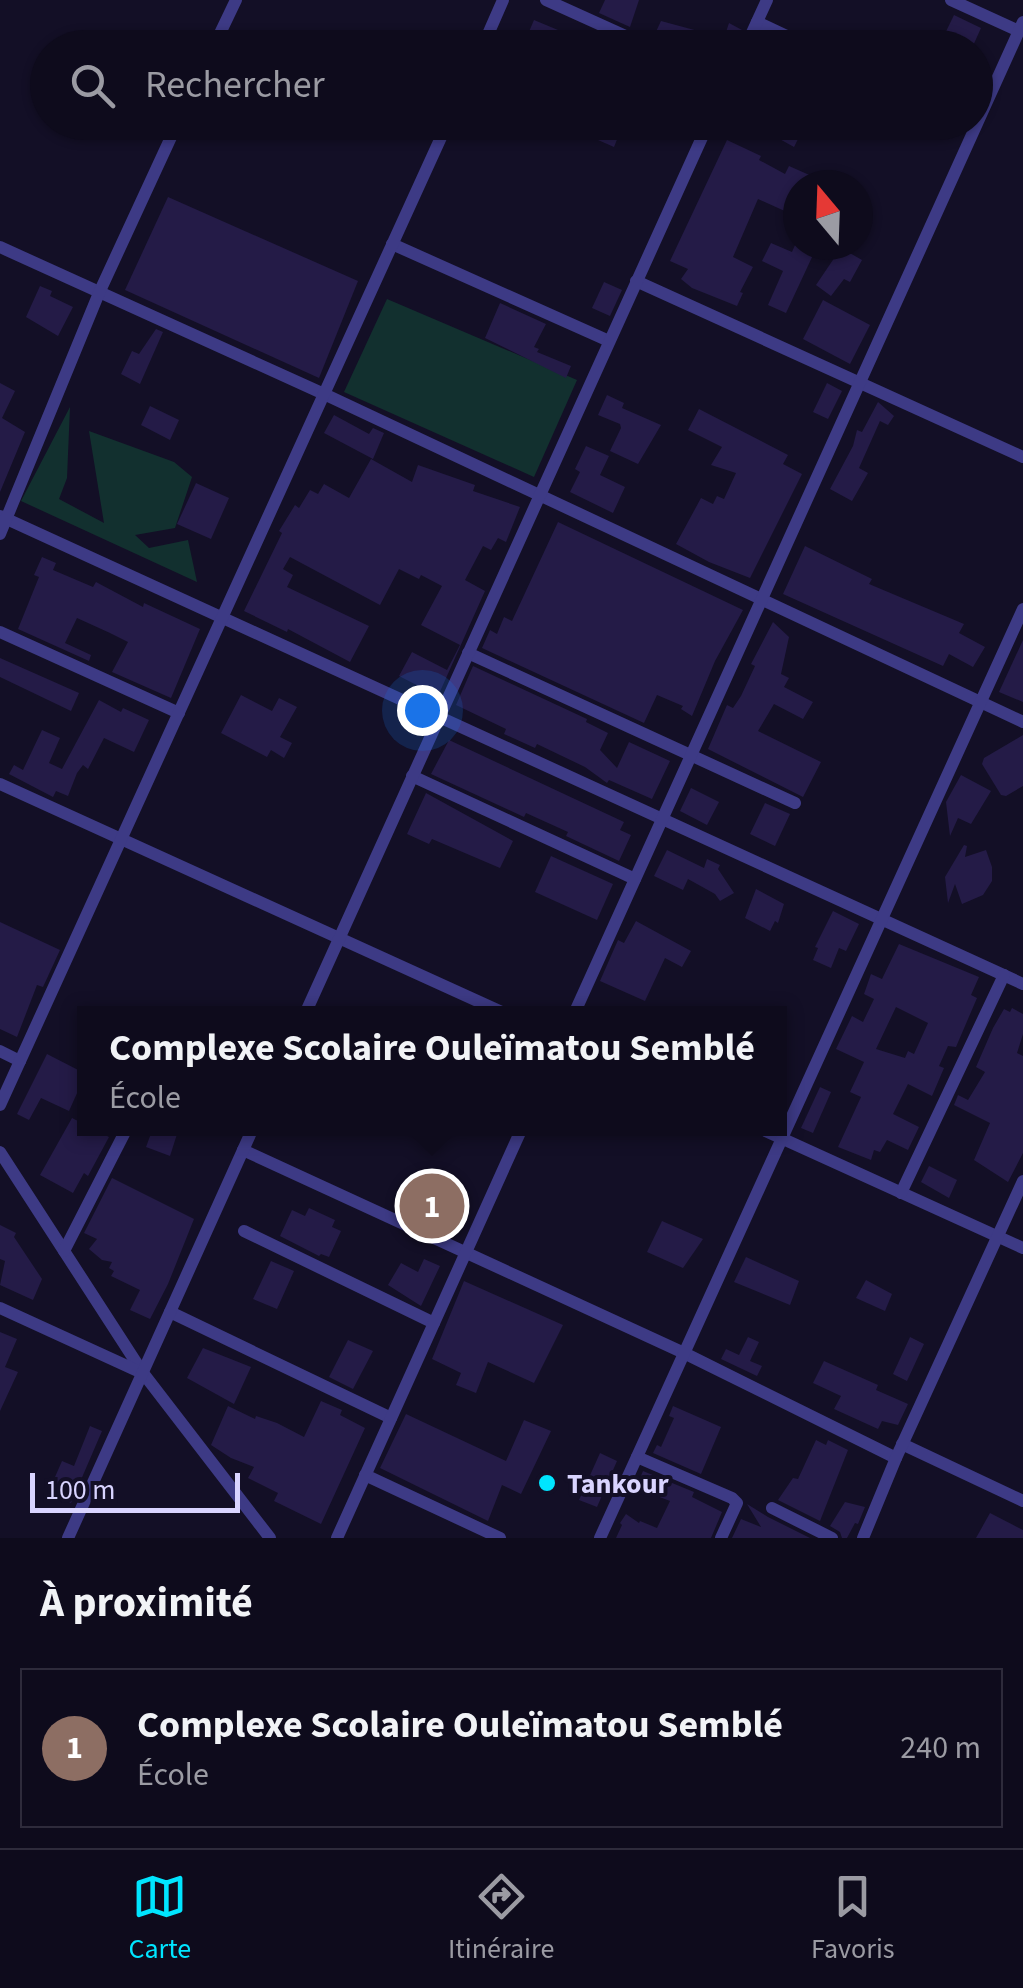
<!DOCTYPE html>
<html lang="fr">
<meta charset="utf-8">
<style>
body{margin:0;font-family:"Source Sans 3",sans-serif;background:#171425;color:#f1f3f6}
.compass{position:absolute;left:783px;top:170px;width:90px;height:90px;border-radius:50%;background:#0e0b1c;box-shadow:0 2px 8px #0004;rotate:341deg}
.scale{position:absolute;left:30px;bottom:25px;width:210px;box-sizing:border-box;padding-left:10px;border:5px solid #d9d4ff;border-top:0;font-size:28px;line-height:35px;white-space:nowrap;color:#d9d4ff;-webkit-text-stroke:8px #130f26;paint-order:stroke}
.you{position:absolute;left:422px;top:710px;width:35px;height:35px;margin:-25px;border:8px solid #fff;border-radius:50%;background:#1a73e8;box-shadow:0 0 0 15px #1a73e833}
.badge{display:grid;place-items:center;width:65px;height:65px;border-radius:50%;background:#00e5ff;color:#fff;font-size:32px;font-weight:700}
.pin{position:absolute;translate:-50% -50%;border:5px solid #fff;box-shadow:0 2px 10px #0006}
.popup{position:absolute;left:77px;top:1006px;width:710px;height:130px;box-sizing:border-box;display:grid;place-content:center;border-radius:0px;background:#0e0b1c;filter:drop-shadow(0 2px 8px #0005);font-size:32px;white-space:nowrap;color:#9b9ba3}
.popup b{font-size:38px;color:#f1f3f6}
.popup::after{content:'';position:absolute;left:50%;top:100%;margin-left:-20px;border:20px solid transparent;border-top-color:#0e0b1c}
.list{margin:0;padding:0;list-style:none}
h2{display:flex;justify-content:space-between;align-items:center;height:130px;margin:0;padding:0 40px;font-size:42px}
h2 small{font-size:32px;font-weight:400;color:#9b9ba3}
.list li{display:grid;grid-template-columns:65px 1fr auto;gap:30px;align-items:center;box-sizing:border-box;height:160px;margin:0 20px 20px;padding:0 20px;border:2px solid #2e2b3b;border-radius:0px}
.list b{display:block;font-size:38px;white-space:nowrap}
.list p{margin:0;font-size:32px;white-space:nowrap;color:#9b9ba3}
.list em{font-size:32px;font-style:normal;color:#9b9ba3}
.icon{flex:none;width:55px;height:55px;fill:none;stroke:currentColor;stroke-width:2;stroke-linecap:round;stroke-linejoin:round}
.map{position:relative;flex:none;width:1023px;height:1538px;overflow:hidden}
.search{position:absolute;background:#0e0b1c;box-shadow:0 2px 8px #0004;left:30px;right:30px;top:30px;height:110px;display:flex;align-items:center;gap:25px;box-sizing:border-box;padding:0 35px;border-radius:55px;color:#9b9ba3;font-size:38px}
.sheet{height:310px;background:#0e0b1c}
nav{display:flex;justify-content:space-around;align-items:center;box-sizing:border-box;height:140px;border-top:2px solid #2e2b3b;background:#0e0b1c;font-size:28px;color:#9b9ba3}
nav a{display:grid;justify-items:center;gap:5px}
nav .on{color:#00e5ff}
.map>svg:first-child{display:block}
.green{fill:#12302f}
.building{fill:#241b47;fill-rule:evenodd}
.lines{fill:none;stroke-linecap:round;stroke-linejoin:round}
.street{stroke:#3d3a85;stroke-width:12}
.poi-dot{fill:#00e5ff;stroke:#130f26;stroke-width:4}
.labels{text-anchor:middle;stroke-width:8;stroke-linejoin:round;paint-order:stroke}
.poi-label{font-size:28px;font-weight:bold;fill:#d9d4ff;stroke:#130f26;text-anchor:start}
</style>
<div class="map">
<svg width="1023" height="1538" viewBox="0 0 1023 1538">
<rect width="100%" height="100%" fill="#130f26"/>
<g class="green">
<path d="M387,299L577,380L534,477L344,392Z"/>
<path d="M70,407L67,478L59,499L104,523L89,431L174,462L192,477L175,528L135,535L149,548L188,540L197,582L21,501Z"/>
</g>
<g class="building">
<path d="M605,0H639L630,27L599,13Z"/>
<path d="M954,15L981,28L972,48H938Z"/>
<path d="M534,20L558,30L551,48H522Z"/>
<path d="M661,21L724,38L729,23L742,30L735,48H710L687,36L682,48H673L653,38Z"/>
<path d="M557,122H624L614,147Z"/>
<path d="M749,122H812L804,139L799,137L794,147Z"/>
<path d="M727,140L761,156L759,160L785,174L789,166L832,185H798V217L758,199L733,257L753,267L740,292L743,293L737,306L692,288L681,279L688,269L670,261Z"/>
<path d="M168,197L358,281L319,378L125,290Z"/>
<path d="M771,243L792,252L795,245H810L806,252L813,255L786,313L768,305L783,271L762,261Z"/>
<path d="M841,248L862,260L850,282L844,279L831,296L816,285Z"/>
<path d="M604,282L622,290L610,316L592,308Z"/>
<path d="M40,286L52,291L50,296L73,307L58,336L26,317Z"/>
<path d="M823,300L870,325L850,364L803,339Z"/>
<path d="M500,303L546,324L534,347L539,349L537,352L571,366L566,378L485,338Z"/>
<path d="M156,329L163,332L140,384L121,374L132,351L139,354Z"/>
<path d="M0,383L15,391L2,418L25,432L0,492Z"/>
<path d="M827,383L842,391L828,419L813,412Z"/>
<path d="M607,395L624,403L622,408L661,425L638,464L610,451L621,428L620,424L598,415Z"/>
<path d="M878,402L894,416L888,425L880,421L859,468L868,473L852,501L830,489L853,446L857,430L862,432Z"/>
<path d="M150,406L179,420L170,440L141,425Z"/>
<path d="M699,409L788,455L783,464L802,474L750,578L709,562L676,544L701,498L713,504L717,496L724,499L736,473L711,465L722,447L688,430Z"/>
<path d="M334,415L369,434L373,428L384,433L373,459L324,433Z"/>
<path d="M586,446L609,456L600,475L625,487L613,513L570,492L580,472L575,469Z"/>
<path d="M371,459L412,482L418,465L475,485L473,491L520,507L506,542L498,538L491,550L483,546L465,580L485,591L438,696L399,676L412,652L447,670L460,645L421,625L442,586L421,575L419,579L399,569L380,605L290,557L283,569L293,575L287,587L369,626L350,662L288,629L287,632L244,611L282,533L279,531L295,505L299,508L310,490L318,494L324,484L349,498Z"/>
<path d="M196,483L229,498L211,539L177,524Z"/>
<path d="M558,522L743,610L715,661L692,716L681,709L683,706L657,695L644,723L482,648L490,630L497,634L504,617L512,621Z"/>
<path d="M805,546L872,579L869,584L964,624L959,633L985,647L973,667L949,654L943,666L783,594Z"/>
<path d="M42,557L56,563L53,570L93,587L96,582L143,607L144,603L200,629L171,698L112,672L128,642L110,633L77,618L65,643L91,655L89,661L18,629L39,577L34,575Z"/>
<path d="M773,622L789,637L781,674L789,678L784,687L813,702L803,719L774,704L758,731L821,762L803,797L708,749L727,705L733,708L741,696L755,666L751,664Z"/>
<path d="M1023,640V702L999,692Z"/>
<path d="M0,658L79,693L71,711L0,677Z"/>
<path d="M473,666L587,719L586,722L608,733L600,750L617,768L629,742L670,761L652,799L609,780L607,783L585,767L537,744L535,748L504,734L506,729L456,705Z"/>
<path d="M241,695L272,711L279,698L297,707L280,737L292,743L284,758L271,750L267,757L221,733Z"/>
<path d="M99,700L121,712L123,708L149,720L134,752L104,738L88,769L83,765L77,773L68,796L56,791L53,797L9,774L14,765L23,770L42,730L60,738L49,763L62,769Z"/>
<path d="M1023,735V786L1006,796L1001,795L982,764L984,758Z"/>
<path d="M449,740L624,822L620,830L631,835L619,861L566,836L568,832L526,813L524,817L431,774Z"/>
<path d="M961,775L991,791L971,824L958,818L950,836L946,802Z"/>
<path d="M691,788L719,802L707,825L680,811Z"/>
<path d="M426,793L513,841L500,868L432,839L429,844L407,834Z"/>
<path d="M765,803L790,814L775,846L750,834Z"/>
<path d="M964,845L967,846L965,857L986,850L992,867V881L983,895L962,904L955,884L948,903L945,877Z"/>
<path d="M667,850L704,868L707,859L720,865L718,869L734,893L720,901L715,894L688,879L683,890L654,876Z"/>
<path d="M551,856L613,884L597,920L535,892Z"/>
<path d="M756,889L784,904L778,923L775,921L770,931L745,918Z"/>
<path d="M833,911L859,924L846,951L839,948L831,968L813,960L818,948L815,947Z"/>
<path d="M636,921L691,951L682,967L665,958L645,1001L600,981L618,940L624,943Z"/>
<path d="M0,922L60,950L43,987L37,985L17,1037L0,1029Z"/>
<path d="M899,944L979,977L971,995L977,998L956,1047L948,1046L939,1066L944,1068L932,1096L908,1084L893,1114L919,1127L908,1150L887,1140L880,1152L874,1150L871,1160L838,1147L861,1097L850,1092L864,1062L836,1049L852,1016L863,1022L874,999L864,994L871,974L882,979ZM896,1007L928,1023L914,1054L908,1051L905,1058L876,1049Z"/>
<path d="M1012,1008L1023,1014V1034L1017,1053L1023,1056V1153L1008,1182L974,1160L990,1123L954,1105L958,1095L968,1100L985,1072L976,1067L993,1028L1004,1009L1010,1012Z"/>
<path d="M47,1054L84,1073V1094L78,1091L69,1111L41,1098L29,1120L17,1114Z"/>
<path d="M820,1087L831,1092L813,1133L801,1128Z"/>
<path d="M72,1118L84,1124V1128H92L109,1137L88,1176L84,1173L73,1193L40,1175Z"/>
<path d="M153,1128H179L170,1156L146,1147Z"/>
<path d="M929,1166L957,1180L949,1198L921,1182Z"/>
<path d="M112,1178L194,1219L168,1284L150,1319L130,1310L140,1290L111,1276L114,1271L109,1268L112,1262L102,1260L89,1249L97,1239L84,1233Z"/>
<path d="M309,1208L335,1220L332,1227L341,1231L329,1257L321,1254L319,1256L280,1236L292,1210L305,1216Z"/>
<path d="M662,1221L703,1239L683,1268L647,1252Z"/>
<path d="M0,1225L16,1233L14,1237L42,1279L33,1300L0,1285L5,1261L0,1259Z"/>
<path d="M746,1257L799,1281L790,1305L734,1282Z"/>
<path d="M424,1259L440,1266L421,1306L388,1285L401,1263L418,1272Z"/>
<path d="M271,1261L294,1271L277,1309L253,1299Z"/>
<path d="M866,1280L892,1294L885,1311L856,1298Z"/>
<path d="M464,1281L563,1325L534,1383L488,1362L476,1393L456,1385L461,1373L432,1359Z"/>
<path d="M0,1332L17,1339L5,1367L18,1372L0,1411Z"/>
<path d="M748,1337L759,1342L750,1361L762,1366L757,1376L721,1359L726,1349L739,1355Z"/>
<path d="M910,1337L924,1344L907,1381L893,1374Z"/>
<path d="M348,1340L373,1351L353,1389L329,1377Z"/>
<path d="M203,1348L251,1367L234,1404L187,1378Z"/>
<path d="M824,1361L878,1385L876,1390L908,1404L898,1425L882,1421L878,1429L834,1409L841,1396L813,1383Z"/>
<path d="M321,1401L342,1410L340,1415L365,1428L321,1524L274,1501L278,1493L248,1478L254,1467L231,1458L211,1445L228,1406L255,1419L256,1416L277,1423L304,1437Z"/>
<path d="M673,1406L721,1427L701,1474L653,1453L657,1445L661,1447L674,1418L669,1416Z"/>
<path d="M406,1414L506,1461L524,1420L551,1431L521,1494L502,1485L488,1521L380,1468Z"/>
<path d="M90,1426L102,1431L71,1503L48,1493L62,1461L74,1466Z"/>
<path d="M816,1440L826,1445L828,1440L848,1450L820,1521L778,1500L793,1478L798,1479Z"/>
<path d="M600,1453L617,1461L597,1507L579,1500Z"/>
<path d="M643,1471L694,1492L692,1497L722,1512L711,1538H616L622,1525L620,1523L626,1514L639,1523L640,1521L657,1528L670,1501L636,1488Z"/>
<path d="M845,1502L865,1507L858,1524L855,1523L847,1538H842L840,1532L830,1526Z"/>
<path d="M747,1504L768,1517L810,1538H732L741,1519L761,1527Z"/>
<path d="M990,1513L1023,1530V1538H976Z"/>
</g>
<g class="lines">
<g class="street">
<path d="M546,0L652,48"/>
<path d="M951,0L1019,31"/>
<path d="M757,22L812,48"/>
<path d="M213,48L236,0"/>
<path d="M482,48L503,0"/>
<path d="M745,48L767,0"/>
<path d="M392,244L609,341"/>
<path d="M0,247L324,394L1023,722"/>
<path d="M636,281L1023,457"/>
<path d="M0,516L1023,984"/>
<path d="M0,534L99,293L178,122"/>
<path d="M0,632L179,713"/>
<path d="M468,653L795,803"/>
<path d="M412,776L635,879"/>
<path d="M0,784L506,1014"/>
<path d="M305,1014L709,122"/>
<path d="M574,1014L1023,22"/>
<path d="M0,1051L20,1061"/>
<path d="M0,1105L448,122"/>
<path d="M759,1128L1023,1248"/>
<path d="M243,1150L684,1353L896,1458"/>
<path d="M0,1152L143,1373L270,1538"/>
<path d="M901,1193L1004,975"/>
<path d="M244,1231L434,1323"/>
<path d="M64,1251L127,1128"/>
<path d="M0,1308L140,1372"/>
<path d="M170,1312L391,1418"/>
<path d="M902,1444L1023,1501"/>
<path d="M637,1457L732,1498L737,1503L721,1538"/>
<path d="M365,1475L500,1538"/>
<path d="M772,1508L832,1538"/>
<path d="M68,1538L253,1128"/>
<path d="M337,1538L522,1128"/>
<path d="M600,1538L1023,609"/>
<path d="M863,1538L896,1458L1023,1181"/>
</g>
</g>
<circle class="poi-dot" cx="547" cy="1483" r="10"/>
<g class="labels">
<g class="poi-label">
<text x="567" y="1493">Tankour</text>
</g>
</g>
</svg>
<svg class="compass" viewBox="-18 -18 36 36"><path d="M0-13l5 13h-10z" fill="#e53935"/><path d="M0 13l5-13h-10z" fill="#9b9ba3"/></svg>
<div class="scale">100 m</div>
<div class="you"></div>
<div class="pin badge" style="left:432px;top:1206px;background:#8d6e63">1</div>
<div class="popup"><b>Complexe Scolaire Ouleïmatou Semblé</b>École</div>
<div class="search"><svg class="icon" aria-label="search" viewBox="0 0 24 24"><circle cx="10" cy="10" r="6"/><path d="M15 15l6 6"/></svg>Rechercher</div>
</div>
<section class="sheet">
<h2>À proximité<small></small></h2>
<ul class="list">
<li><span class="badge" style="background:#8d6e63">1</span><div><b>Complexe Scolaire Ouleïmatou Semblé</b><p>École</p></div><em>240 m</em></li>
</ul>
</section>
<nav>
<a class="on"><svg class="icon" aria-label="map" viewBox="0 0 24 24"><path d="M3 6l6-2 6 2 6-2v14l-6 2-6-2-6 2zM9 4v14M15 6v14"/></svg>Carte</a>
<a><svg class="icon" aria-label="directions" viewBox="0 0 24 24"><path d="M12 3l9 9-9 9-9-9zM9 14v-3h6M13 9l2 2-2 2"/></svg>Itinéraire</a>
<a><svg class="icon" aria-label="saved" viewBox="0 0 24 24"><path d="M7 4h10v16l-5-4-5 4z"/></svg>Favoris</a>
</nav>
